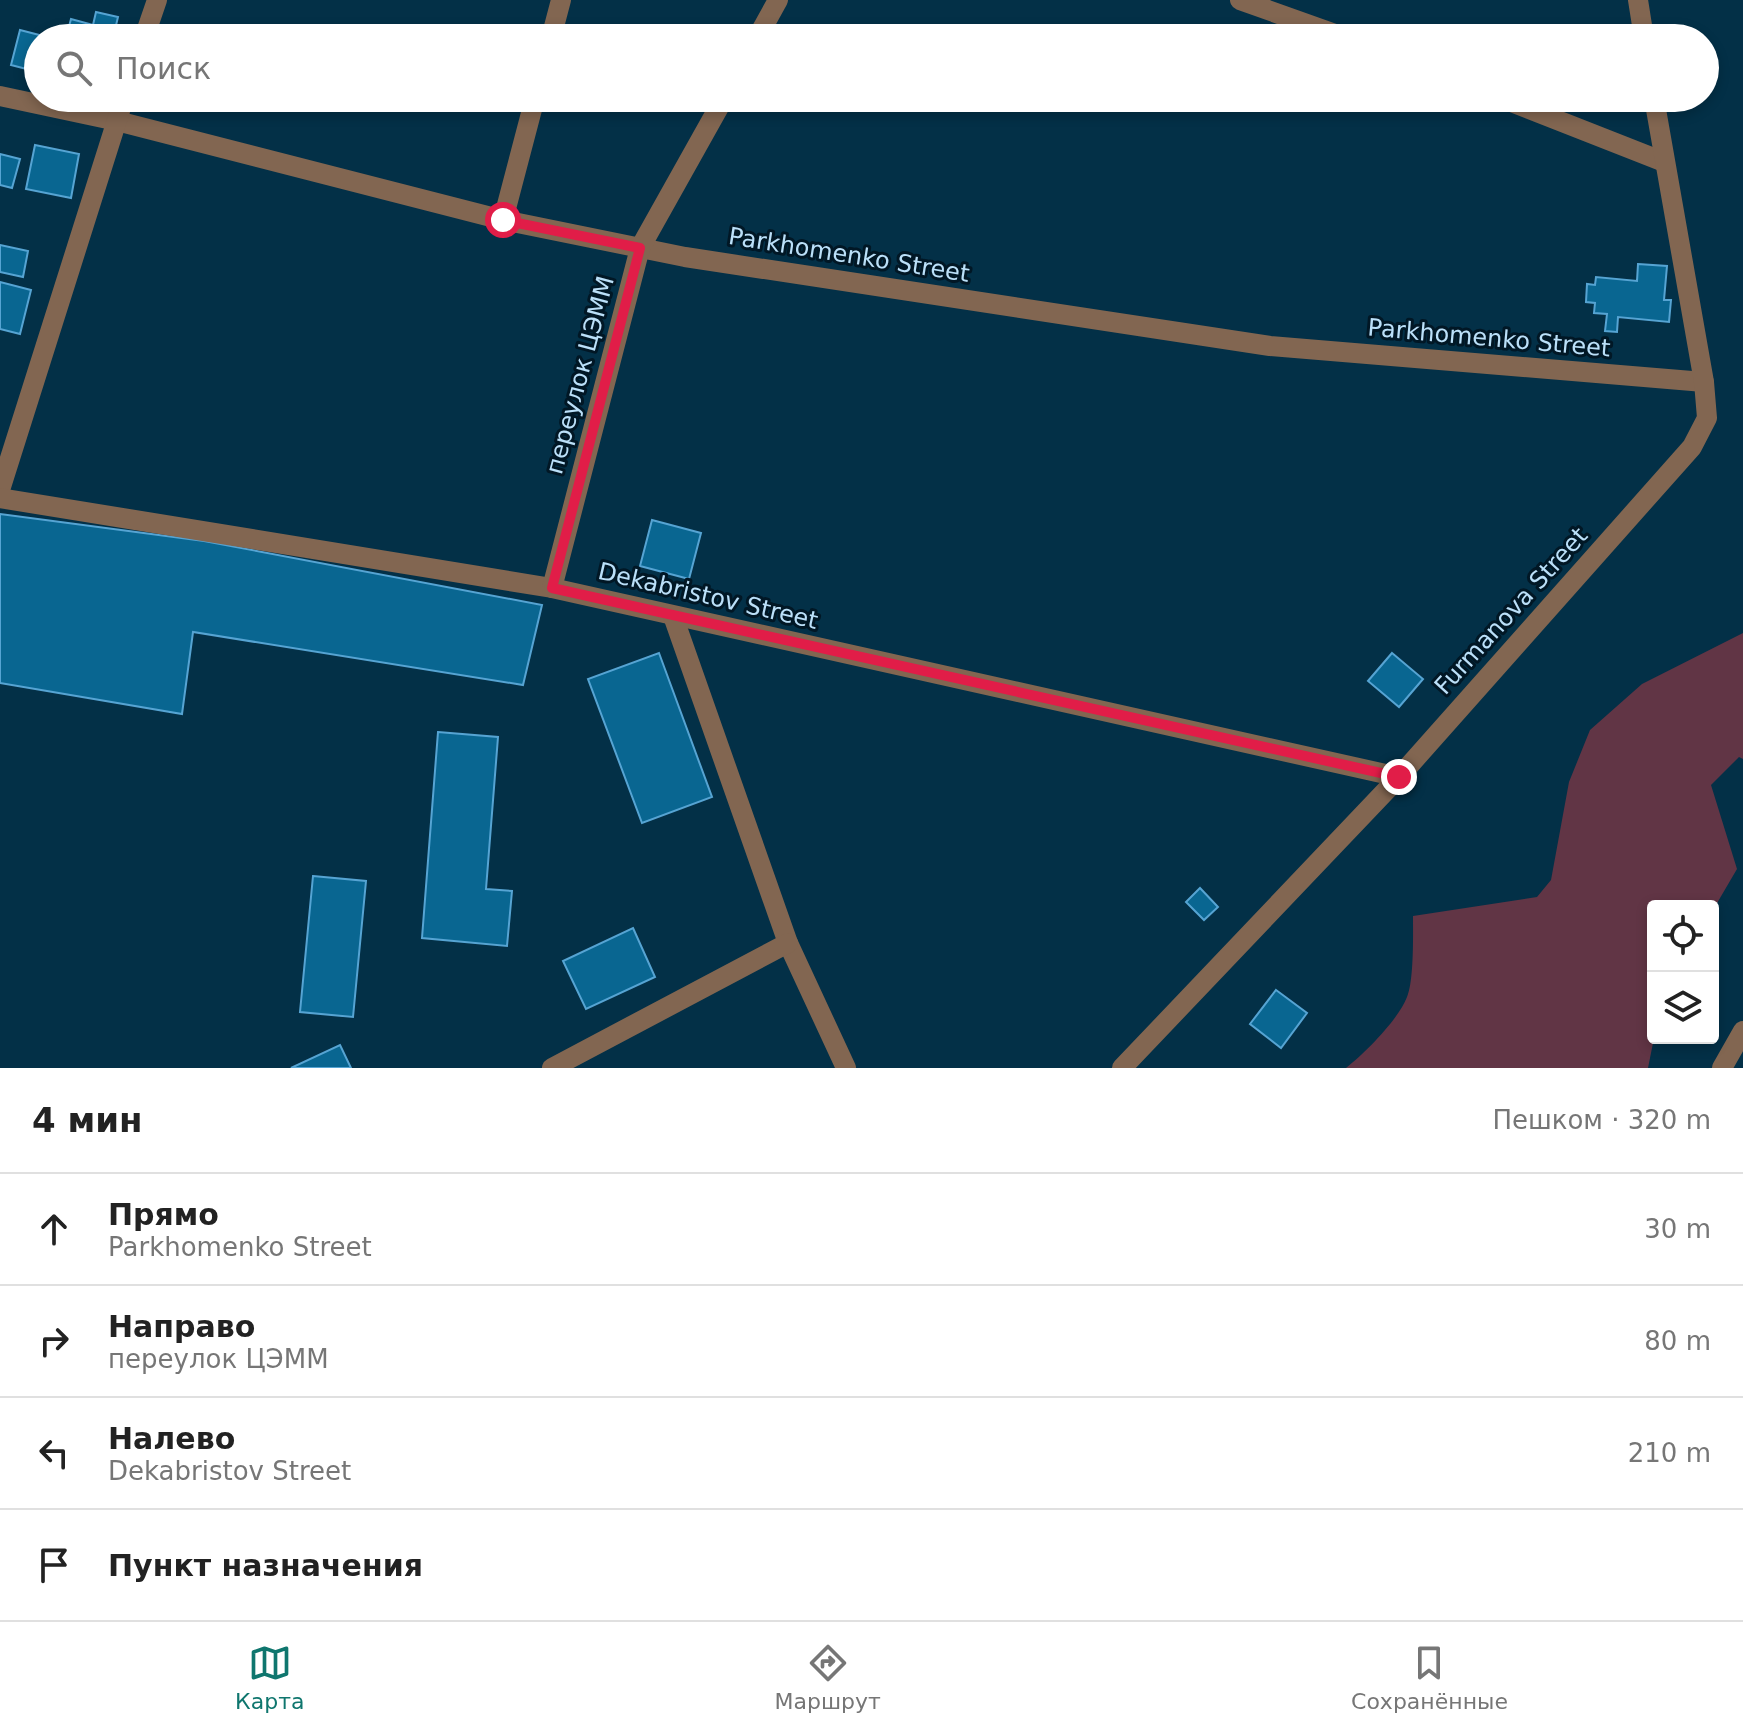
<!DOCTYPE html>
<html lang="ru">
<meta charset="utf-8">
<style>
body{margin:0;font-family:"DejaVu Sans",sans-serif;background:#f6f6f6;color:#222}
.controls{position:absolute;right:24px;bottom:24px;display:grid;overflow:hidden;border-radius:8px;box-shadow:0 4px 12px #0003}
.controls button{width:72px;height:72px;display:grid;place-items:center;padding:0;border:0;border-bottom:2px solid #e0e0e0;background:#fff;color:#222;font:40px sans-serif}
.stop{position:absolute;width:24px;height:24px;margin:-18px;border:6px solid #e11d48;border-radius:50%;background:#fff}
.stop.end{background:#e11d48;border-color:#fff;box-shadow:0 2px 8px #0008}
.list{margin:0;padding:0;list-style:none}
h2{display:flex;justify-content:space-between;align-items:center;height:104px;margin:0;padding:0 32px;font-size:34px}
h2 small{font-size:26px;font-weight:400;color:#767676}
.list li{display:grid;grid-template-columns:52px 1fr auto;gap:24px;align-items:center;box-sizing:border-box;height:112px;padding:0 32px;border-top:2px solid #e0e0e0}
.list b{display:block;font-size:30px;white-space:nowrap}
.list p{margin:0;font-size:26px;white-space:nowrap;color:#767676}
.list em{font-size:26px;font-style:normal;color:#767676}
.icon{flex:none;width:44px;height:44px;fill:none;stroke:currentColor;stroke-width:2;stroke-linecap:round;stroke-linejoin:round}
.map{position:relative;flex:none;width:1743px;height:1068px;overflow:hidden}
.search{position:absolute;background:#fff;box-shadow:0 4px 12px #0003;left:24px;right:24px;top:24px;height:88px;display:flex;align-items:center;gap:20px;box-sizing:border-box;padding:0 28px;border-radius:44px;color:#767676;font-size:30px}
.sheet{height:552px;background:#fff}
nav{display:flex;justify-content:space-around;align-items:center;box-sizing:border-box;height:112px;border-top:2px solid #e0e0e0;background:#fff;font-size:22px;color:#767676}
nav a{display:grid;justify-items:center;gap:4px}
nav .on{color:#0f766e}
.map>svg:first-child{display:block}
.green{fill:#613545}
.building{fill:#096691;stroke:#56a4d3;stroke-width:2}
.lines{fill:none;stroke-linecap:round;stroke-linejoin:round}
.minor{stroke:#826651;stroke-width:20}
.route{stroke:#e11d48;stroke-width:10}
.labels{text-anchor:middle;stroke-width:6;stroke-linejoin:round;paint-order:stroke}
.street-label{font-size:24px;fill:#bbe0f9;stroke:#011725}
</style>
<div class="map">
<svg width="1743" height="1068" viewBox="0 0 1743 1068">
<rect width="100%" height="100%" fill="#033047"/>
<path class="green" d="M1743,633V759L1739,757L1711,785L1737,869L1713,910V906H1653L1654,1038L1648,1068H1346C1365,1053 1398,1020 1407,997C1414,981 1413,935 1413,916L1537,897L1551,880L1569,782L1590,730L1642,684Z"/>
<g class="building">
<path d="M96,12L118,17L113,38H66L71,19L93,25Z"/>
<path d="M20,30L51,38H38V72L11,65Z"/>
<path d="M35,145L79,154L71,198L26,189Z"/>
<path d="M0,154L20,159L12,188L0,185Z"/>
<path d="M0,245L28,251L23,277L0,272Z"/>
<path d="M1638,264L1667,266L1664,300H1671L1669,322L1618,317L1617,332L1605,331L1607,314L1594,313L1595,303L1586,302L1587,284L1595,285L1596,277L1637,281Z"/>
<path d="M0,282L31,290L20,334L0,329Z"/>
<path d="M0,514L204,541L542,605L523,685L193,632L182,714L0,683Z"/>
<path d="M652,520L701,533L689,579L640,566Z"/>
<path d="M659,653L712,797L642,823L588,679Z"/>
<path d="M1392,653L1423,679L1399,707L1368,681Z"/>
<path d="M438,732L498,737L486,889L512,891L507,946L422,938Z"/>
<path d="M313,876L366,881L353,1017L300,1012Z"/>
<path d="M1200,888L1218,907L1204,920L1186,902Z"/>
<path d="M633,928L655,977L586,1009L563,961Z"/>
<path d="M1276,990L1307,1013L1281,1048L1250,1024Z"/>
<path d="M340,1045L351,1068H291Z"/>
</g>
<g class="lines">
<g class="minor">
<path d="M1240,0L1346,38"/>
<path d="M1638,0L1644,38"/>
<path d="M144,38L157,0"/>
<path d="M551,38L561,0"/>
<path d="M757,38L778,0"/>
<path d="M0,96L117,121L503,220L685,257L1270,346L1704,382"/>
<path d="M1501,98L1664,162"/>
<path d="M503,220L535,98"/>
<path d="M0,490L124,98"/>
<path d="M0,498L552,588L1399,777"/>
<path d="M552,588L640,248L724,98"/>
<path d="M673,616L788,943L846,1068"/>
<path d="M552,1068L788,943"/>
<path d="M1122,1068L1399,777L1692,447L1707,418L1704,382L1654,98"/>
<path d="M1722,1068L1743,1031"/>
</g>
</g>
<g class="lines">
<path class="route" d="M503,220L640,248L552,588L1399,777"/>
</g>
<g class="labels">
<g class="street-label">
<text transform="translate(849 255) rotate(9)" y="8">Parkhomenko Street</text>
<text transform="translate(1489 338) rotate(5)" y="8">Parkhomenko Street</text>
<text transform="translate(580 375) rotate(-75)" y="8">переулок ЦЭММ</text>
<text transform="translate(708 596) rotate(13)" y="8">Dekabristov Street</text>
<text transform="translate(1511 611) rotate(-48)" y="8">Furmanova Street</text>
</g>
</g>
</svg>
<div class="controls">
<button><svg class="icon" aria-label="locate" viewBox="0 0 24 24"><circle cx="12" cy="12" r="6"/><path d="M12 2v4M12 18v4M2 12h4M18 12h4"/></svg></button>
<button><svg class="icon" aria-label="layers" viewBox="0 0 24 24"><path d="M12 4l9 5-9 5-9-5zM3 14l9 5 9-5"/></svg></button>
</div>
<div class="stop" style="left:503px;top:220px"></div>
<div class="stop end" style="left:1399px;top:777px"></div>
<div class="search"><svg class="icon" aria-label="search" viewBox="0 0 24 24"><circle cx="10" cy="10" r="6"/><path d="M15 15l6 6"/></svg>Поиск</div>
</div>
<section class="sheet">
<h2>4 мин<small>Пешком · 320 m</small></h2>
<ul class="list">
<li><svg class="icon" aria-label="ahead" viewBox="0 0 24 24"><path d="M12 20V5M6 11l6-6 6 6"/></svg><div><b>Прямо</b><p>Parkhomenko Street</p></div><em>30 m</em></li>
<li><svg class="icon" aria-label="right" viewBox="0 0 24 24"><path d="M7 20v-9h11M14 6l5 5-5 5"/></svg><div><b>Направо</b><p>переулок ЦЭММ</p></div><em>80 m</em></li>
<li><svg class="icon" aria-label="left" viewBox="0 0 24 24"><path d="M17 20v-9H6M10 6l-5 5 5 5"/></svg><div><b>Налево</b><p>Dekabristov Street</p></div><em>210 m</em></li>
<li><svg class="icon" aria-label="arrive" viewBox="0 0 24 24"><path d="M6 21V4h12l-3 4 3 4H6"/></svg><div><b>Пункт назначения</b></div></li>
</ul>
</section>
<nav>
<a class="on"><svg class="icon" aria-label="map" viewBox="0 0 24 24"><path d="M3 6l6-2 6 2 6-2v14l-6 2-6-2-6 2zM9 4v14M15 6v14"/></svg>Карта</a>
<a><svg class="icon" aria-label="directions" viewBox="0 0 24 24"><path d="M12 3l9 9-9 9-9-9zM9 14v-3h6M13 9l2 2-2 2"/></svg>Маршрут</a>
<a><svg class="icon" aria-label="saved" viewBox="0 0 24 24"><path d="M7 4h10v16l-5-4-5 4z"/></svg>Сохранённые</a>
</nav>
